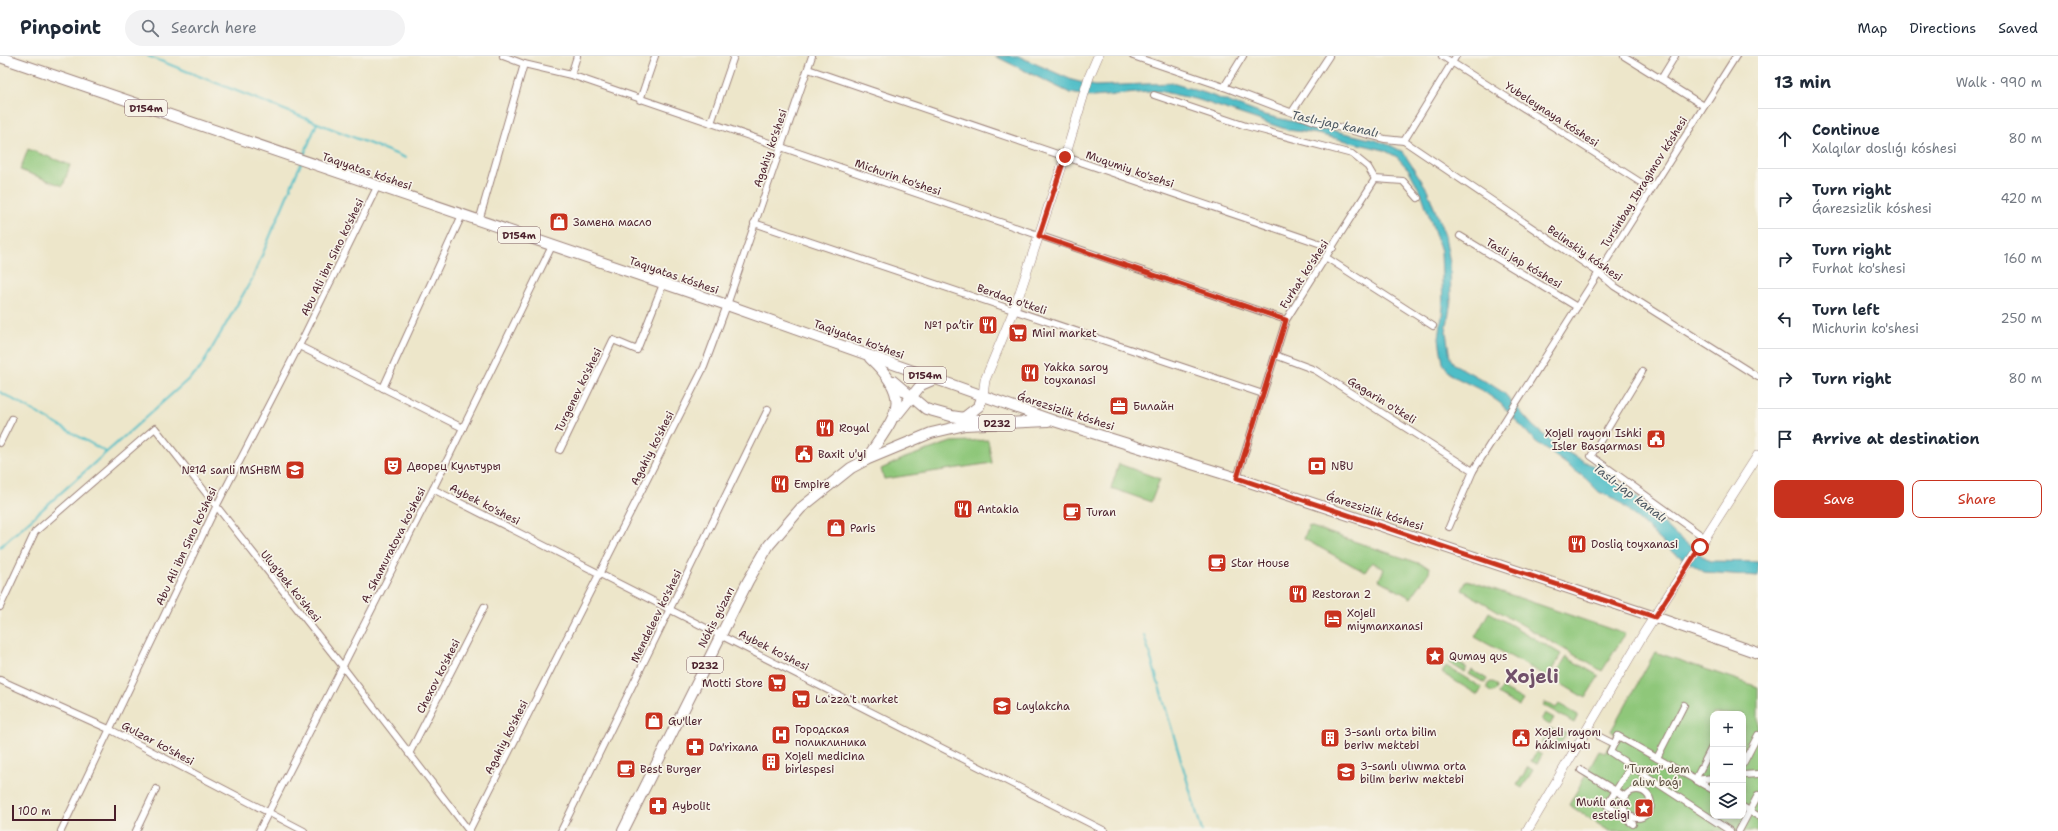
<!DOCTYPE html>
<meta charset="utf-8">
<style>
body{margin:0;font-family:"Shantell Sans",sans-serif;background:#f2f2f3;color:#1f2937}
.controls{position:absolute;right:12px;bottom:12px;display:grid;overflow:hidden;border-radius:8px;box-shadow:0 2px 10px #0003}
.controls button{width:36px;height:36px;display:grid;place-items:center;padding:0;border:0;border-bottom:1px solid #e0e1e3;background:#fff;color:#1f2937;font:20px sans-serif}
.scale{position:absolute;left:12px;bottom:10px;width:104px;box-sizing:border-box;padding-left:4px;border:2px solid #4a1f2b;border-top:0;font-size:11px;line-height:14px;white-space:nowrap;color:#4a1f2b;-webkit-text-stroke:3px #f7f3e8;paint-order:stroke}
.stop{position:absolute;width:12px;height:12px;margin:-9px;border:3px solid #c8321e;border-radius:50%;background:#fff}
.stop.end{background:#c8321e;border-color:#fff;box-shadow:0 1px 4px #0008}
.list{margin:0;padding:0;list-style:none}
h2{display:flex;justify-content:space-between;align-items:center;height:52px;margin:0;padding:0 16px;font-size:17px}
h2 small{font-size:13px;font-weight:400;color:#747a83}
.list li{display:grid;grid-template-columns:26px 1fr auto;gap:12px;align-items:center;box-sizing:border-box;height:60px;padding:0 16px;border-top:1px solid #e0e1e3}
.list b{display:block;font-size:15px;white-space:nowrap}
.list p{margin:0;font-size:13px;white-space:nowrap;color:#747a83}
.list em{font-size:13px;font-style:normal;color:#747a83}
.actions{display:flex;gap:8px;padding:12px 16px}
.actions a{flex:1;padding:9px 0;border:1px solid #c8321e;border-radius:8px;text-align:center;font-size:14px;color:#c8321e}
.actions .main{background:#c8321e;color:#fff}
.icon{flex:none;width:22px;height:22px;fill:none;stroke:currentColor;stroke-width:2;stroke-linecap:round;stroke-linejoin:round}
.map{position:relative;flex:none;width:1758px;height:775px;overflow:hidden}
header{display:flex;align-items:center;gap:24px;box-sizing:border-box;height:56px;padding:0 20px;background:#fff;border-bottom:1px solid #e0e1e3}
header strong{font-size:19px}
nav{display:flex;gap:22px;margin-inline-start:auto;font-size:14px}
.search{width:280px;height:36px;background:#f2f2f3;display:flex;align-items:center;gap:10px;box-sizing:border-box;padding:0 14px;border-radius:22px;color:#747a83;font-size:15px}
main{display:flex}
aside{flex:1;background:#fff}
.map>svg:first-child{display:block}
.green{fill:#8fc77a;stroke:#6c7352;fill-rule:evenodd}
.water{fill:#50bec7;stroke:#4d6e79}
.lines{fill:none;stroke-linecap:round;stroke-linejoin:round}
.stream{stroke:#50bec7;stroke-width:2}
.street-casing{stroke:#9c827a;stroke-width:8}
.secondary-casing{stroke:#9c827a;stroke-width:10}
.primary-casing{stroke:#9c827a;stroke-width:12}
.street{stroke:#fff;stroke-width:6}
.secondary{stroke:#fff;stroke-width:9}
.primary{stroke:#fff;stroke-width:10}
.route{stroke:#c8321e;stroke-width:5}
.labels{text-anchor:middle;stroke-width:3.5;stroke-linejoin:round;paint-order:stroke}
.shield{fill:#f7f3e8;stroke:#7e5f64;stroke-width:1}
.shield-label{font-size:10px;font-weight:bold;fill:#4a1f2b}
.street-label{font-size:11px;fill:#4a1f2b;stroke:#f7f3e8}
.poi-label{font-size:11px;fill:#4a1f2b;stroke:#f7f3e8;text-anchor:start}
.park-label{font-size:11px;fill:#5f5143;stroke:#f7f3e8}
.water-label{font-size:12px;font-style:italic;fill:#4c5762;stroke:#f7f3e8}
.town-label{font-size:19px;font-weight:bold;fill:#71506a;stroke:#f7f3e8}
</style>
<header>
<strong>Pinpoint</strong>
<div class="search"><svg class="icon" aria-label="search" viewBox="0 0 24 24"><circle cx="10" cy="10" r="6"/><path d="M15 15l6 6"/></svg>Search here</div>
<nav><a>Map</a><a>Directions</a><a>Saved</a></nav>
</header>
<main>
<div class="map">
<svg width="1758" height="775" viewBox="0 0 1758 775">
<rect width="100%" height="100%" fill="#f7f3e8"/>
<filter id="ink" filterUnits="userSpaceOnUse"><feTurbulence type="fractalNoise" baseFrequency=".025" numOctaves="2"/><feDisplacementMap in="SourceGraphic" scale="8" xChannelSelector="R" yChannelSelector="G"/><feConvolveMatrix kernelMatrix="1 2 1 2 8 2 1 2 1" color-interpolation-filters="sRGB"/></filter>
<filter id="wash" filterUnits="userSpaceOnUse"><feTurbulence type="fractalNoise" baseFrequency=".012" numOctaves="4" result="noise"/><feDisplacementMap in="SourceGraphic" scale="16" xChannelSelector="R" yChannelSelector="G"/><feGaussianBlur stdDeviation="0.9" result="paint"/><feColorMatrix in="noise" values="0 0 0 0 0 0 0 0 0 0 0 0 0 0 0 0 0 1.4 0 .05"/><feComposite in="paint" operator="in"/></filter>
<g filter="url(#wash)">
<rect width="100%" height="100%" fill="#ede6ca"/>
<g class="green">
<path d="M28,93L70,109L63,130L20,114Z"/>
<path d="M988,384L992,407L884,423L881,413L905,402L951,386Z"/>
<path d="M1119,408L1160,423L1151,446L1111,432Z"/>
<path d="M1309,470L1430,511L1429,516L1411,542L1379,524L1384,513L1372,506L1365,516L1304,483Z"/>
<path d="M1467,524L1625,578L1602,615L1462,534Z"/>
<path d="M1489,556L1561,598L1548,621L1475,581Z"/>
<path d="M1655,596L1758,631V775H1609L1569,749L1599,695L1605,697L1615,678L1611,675ZM1713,658H1743V760H1713Z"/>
<path d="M1566,601L1599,620L1585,642L1553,623Z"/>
<path d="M1451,603L1467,612L1464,616L1449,607Z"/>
<path d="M1446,610L1482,632L1478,639L1442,617Z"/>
<path d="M1472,614L1487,623L1485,627L1469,618Z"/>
<circle cx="1492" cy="631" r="5"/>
<path d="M1502,632L1523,644L1519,650L1498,638Z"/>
<path d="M1545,646L1556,652L1559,648L1578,659L1574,667L1543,649Z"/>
<path d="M1545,657L1554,662L1550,669L1541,664Z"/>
<path d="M1550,672L1556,675L1546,691L1541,687Z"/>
<path d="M1562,675L1566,678L1556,694L1552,692Z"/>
<path d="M1536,696L1542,699L1537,708L1531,705Z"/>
<path d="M1528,711L1533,714L1522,732L1517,729Z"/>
</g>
<path class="water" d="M995,0H1018L1072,24L1095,30L1172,27L1205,37L1264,59L1375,84L1390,89L1403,96L1427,133L1445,180L1450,207L1451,244L1446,276L1450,302L1454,308L1490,328L1504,337L1533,370L1559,392L1597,412L1630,435L1675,478L1706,503L1710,505L1758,506V520L1704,516L1673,496L1616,443L1599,436L1585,422L1535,385L1500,347L1483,335L1451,319L1443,307L1439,283L1443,251L1441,195L1422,139L1409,114L1397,101L1384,94L1317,78L1288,74L1199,44L1159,35L1093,41L1070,37Z"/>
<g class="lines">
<g class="stream">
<path d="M148,0L406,102"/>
<path d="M303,101L317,67"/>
<path d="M0,336L106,396"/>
<path d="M0,491L200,313L252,223L301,107"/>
<path d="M1144,579L1202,775"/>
</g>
</g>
</g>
<g filter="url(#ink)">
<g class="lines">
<g class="street-casing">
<g id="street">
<path d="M503,0L524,8L571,19L1286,264"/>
<path d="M1133,0L1224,31L1314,65L1385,83L1404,85L1599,217L1614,230L1758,321"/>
<path d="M1442,0L1651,133"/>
<path d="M1624,0L1704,50"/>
<path d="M808,13L1333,192"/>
<path d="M571,19L577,0"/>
<path d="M1661,23L1675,0"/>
<path d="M1224,31L1243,0"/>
<path d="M1154,39L1246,70L1352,98L1368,111L1375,123"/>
<path d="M640,44L655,0"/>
<path d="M1292,56L1329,0"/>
<path d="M711,67L734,0"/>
<path d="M1404,85L1456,0"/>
<path d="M1375,123L1403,125L1418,142"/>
<path d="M479,165L524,8"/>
<path d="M754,167L1263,338"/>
<path d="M1460,180L1577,251"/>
<path d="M1327,202L1433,270"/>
<path d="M299,290L463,372"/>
<path d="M1275,299L1315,314L1473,415"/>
<path d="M1642,316L1591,400L1705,482"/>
<path d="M383,332L462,159"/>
<path d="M0,387L12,363"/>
<path d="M560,394L613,284L637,294L663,228"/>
<path d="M1237,422L1286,264L1375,123"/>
<path d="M433,433L1105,775"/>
<path d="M1449,471L1473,415L1736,0"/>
<path d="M0,551L35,476L155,372L343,611L469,775"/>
<path d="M0,624L111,674L304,775"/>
<path d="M1600,681L1614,688"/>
<path d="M409,698L484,551"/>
<path d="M1657,702L1684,649"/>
<path d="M1743,708L1758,679"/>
<path d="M1631,710L1607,749L1633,768"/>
<path d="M1581,714L1626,741"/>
<path d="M1743,719L1758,718"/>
<path d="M1695,724L1713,689"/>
<path d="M1695,724L1713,722"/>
<path d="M1713,734L1618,680L1610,696L1730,775"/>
<circle cx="1637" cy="748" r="14"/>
<path d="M1743,751L1758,760"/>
<path d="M61,775L216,451L299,290L377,131"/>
<path d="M136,775L156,733"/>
<path d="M259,775L433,433L552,190"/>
<path d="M469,775L704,311L727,249L812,0"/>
<path d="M561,775L768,353"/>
<path d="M1739,775L1758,739"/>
</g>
</g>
<g class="secondary-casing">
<g id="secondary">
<path d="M983,339L985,324L1014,254L1065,101L1089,21L1098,0"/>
<path d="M1527,775L1644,577L1758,399"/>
</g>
</g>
<g class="primary-casing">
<g id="primary">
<path d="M0,1L727,249L1054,365L1237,422L1655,561L1758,597"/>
<path d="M893,325L926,353L951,360L979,364"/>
<path d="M896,360L921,329L935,323"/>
<path d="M961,364L979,350L983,339"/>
<path d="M866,404C894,360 916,345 870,302"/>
<path d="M623,775L748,525L769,489L801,452L851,412L866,404L931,377L965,369L1048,365"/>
</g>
</g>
<use href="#street" class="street"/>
<use href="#secondary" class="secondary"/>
<use href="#primary" class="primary"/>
</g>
</g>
<g class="lines" filter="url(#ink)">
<path class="route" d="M1065,101L1039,180L1286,264L1237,422L1655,561L1700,491"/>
</g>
<defs>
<g id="shop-square" transform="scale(1)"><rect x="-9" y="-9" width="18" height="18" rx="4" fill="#c8321e" stroke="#f7f3e8"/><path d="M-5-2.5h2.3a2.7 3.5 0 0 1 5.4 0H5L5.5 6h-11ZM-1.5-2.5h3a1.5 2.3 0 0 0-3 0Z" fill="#fff"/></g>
<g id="restaurant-square" transform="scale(1)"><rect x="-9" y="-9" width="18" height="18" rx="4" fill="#c8321e" stroke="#f7f3e8"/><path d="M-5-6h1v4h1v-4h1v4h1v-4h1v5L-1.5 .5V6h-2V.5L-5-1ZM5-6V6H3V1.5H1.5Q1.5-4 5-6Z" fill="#fff"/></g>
<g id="supermarket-square" transform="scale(1)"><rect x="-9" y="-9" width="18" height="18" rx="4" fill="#c8321e" stroke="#f7f3e8"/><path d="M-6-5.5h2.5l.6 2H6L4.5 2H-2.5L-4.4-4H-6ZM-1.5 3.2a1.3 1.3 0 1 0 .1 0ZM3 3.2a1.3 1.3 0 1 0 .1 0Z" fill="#fff"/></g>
<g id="office-square" transform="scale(1)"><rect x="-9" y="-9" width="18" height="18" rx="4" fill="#c8321e" stroke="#f7f3e8"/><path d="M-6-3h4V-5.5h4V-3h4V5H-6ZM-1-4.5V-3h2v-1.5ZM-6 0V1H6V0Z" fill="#fff"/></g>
<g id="civic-square" transform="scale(1)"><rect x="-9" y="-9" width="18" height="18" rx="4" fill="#c8321e" stroke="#f7f3e8"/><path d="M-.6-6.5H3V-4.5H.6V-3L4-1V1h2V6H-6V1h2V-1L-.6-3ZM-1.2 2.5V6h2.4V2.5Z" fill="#fff"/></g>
<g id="theatre-square" transform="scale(1)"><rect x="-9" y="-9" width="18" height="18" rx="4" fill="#c8321e" stroke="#f7f3e8"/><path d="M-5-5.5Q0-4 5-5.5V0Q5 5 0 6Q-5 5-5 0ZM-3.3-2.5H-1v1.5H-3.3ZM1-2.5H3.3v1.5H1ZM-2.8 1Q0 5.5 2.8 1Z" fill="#fff"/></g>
<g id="bank-square" transform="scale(1)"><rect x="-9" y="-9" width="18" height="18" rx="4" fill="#c8321e" stroke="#f7f3e8"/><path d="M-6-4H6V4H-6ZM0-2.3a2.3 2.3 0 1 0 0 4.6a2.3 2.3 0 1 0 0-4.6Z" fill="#fff"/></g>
<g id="school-square" transform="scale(1)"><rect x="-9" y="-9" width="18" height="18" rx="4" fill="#c8321e" stroke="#f7f3e8"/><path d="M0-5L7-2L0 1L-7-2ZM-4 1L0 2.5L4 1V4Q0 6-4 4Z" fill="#fff"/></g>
<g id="cafe-square" transform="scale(1)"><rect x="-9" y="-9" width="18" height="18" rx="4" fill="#c8321e" stroke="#f7f3e8"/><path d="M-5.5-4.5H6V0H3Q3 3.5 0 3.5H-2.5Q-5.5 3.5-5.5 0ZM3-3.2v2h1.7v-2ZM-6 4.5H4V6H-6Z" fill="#fff"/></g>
<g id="hotel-square" transform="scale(1)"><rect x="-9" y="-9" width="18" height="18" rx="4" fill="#c8321e" stroke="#f7f3e8"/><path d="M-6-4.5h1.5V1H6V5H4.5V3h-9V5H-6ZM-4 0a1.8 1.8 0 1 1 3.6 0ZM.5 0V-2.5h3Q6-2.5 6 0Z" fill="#fff"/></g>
<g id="sight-square" transform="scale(1)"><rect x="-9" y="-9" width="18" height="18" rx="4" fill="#c8321e" stroke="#f7f3e8"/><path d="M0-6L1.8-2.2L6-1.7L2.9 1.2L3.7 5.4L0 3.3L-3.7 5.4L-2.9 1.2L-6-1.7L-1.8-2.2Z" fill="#fff"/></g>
<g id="hospital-square" transform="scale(1)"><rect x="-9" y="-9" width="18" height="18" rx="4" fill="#c8321e" stroke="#f7f3e8"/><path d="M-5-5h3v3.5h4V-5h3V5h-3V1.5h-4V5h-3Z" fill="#fff"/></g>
<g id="building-square" transform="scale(1)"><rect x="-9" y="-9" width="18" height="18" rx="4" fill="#c8321e" stroke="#f7f3e8"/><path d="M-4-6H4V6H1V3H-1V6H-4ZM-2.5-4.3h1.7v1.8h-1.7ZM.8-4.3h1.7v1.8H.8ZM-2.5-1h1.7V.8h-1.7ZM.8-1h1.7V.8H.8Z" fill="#fff"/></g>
<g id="pharmacy-square" transform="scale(1)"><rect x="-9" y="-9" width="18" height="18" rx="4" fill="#c8321e" stroke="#f7f3e8"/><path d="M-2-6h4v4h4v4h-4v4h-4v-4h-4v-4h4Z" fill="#fff"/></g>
</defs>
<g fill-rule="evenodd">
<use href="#shop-square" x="559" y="166"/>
<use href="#restaurant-square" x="988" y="269"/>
<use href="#supermarket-square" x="1018" y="277"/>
<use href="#restaurant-square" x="1030" y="317"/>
<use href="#office-square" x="1119" y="350"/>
<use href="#restaurant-square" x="825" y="372"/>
<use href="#civic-square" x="1656" y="383"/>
<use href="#civic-square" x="804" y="398"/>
<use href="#theatre-square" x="393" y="410"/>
<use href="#bank-square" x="1317" y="410"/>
<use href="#school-square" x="295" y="414"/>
<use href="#restaurant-square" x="780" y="428"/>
<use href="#restaurant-square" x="963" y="453"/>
<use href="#cafe-square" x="1072" y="456"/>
<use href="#shop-square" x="836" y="472"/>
<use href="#restaurant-square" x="1577" y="488"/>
<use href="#cafe-square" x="1217" y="507"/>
<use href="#restaurant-square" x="1298" y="538"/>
<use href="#hotel-square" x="1333" y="563"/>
<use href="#sight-square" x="1435" y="600"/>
<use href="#supermarket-square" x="777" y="627"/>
<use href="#supermarket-square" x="801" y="643"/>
<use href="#school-square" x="1002" y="650"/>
<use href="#shop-square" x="654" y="665"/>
<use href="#hospital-square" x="781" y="679"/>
<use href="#building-square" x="1330" y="682"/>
<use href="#civic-square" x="1521" y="682"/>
<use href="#pharmacy-square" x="695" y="691"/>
<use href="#building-square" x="771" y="706"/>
<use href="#cafe-square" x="626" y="713"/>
<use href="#school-square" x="1346" y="716"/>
<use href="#pharmacy-square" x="658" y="750"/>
<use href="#sight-square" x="1644" y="752"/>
</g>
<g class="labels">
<g class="shield">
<rect x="125" y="44" width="42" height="16" rx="3"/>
<rect x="498" y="171" width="42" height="16" rx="3"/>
<rect x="904" y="311" width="42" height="16" rx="3"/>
<rect x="979" y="359" width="36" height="16" rx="3"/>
<rect x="687" y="601" width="36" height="16" rx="3"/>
</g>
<g class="shield-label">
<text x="146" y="56">D154m</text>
<text x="519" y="183">D154m</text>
<text x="925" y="323">D154m</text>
<text x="997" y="371">D232</text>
<text x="705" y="613">D232</text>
</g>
<g class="street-label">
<text transform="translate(1552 58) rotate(33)" y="4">Yubeleynaya kóshesi</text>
<text transform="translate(770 92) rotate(-71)" y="4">Agahiy ko'shesi</text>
<text transform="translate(1130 113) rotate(19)" y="4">Muqumiy ko'sehsi</text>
<text transform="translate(367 115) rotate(19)" y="4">Taqıyatas kóshesi</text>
<text transform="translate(898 121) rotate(19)" y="4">Michurin ko'shesi</text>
<text transform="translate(1644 126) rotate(-58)" y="4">Tursinbay Ibragimov kóshesi</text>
<text transform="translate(1585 197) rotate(35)" y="4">Belinskiy kóshesi</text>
<text transform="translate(332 201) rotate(-64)" y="4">Abu Ali ibn Sino ko'shesi</text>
<text transform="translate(1524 207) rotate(31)" y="4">Tasli jap kóshesi</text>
<text transform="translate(1304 218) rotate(-57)" y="4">Furhat ko'shesi</text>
<text transform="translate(674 219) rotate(19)" y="4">Taqıyatas kóshesi</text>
<text transform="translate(1012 243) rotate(19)" y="4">Berdaq o'tkeli</text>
<text transform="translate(859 283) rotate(20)" y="4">Taqiyatas ko'shesi</text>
<text transform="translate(578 334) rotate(-64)" y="4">Turgenev ko'shesi</text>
<text transform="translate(1382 344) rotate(32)" y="4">Gagarin o'tkeli</text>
<text transform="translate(1066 355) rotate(18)" y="4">Ǵarezsizlik kóshesi</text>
<text transform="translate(652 392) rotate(-63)" y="4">Agahiy ko'shesi</text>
<text transform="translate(485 448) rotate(27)" y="4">Aybek ko'shesi</text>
<text transform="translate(1375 455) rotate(18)" y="4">Ǵarezsizlik kóshesi</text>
<text transform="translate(393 489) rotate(-63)" y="4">A. Shamuratova ko'shesi</text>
<text transform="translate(186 490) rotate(-65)" y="4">Abu Ali ibn Sino ko'shesi</text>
<text transform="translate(291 530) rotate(51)" y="4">Ulug'bek ko'shesi</text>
<text transform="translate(656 560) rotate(-64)" y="4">Mendeleev ko'shesi</text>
<text transform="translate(716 561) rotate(-63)" y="4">Nókis gúzarı</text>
<text transform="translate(774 594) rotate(27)" y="4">Aybek ko'shesi</text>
<text transform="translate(438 620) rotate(-63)" y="4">Chexov ko'shesi</text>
<text transform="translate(506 681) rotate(-63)" y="4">Agahiy ko'shesi</text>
<text transform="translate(158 687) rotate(28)" y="4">Gulzar ko'shesi</text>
</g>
<g class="poi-label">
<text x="573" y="170">Замена масло</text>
<text x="974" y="273" text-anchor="end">№1 paʼtir</text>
<text x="1032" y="281">Mini market</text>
<text x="1044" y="315">Yakka saroy<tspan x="1044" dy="13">toyxanasi</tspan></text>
<text x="1133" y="354">Билайн</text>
<text x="839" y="376">Royal</text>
<text x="1642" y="381" text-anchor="end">Xojeli rayonı Ishki<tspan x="1642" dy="13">Isler Basqarması</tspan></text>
<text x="818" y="402">Baxit u'yi</text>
<text x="407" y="414">Дворец Культуры</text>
<text x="1331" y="414">NBU</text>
<text x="281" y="418" text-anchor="end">№14 sanli MSHBM</text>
<text x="794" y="432">Empire</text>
<text x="977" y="457">Antakia</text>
<text x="1086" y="460">Turan</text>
<text x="850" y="476">Paris</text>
<text x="1591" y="492">Dosliq toyxanasi</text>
<text x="1231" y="511">Star House</text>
<text x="1312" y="542">Restoran 2</text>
<text x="1347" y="561">Xojeli<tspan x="1347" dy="13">miymanxanasi</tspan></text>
<text x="1449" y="604">Qumay qus</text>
<text x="763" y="631" text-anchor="end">Motti Store</text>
<text x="815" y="647">Laʻzzaʻt market</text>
<text x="1016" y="654">Laylakcha</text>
<text x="668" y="669">Gu'ller</text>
<text x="795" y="677">Городская<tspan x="795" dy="13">поликлиника</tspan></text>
<text x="1344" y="680">3-sanlı orta bilim<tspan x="1344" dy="13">beriw mektebi</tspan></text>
<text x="1535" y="680">Xojeli rayonı<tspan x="1535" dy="13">hákimiyatı</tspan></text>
<text x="709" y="695">Da'rixana</text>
<text x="785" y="704">Xojeli medicina<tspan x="785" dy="13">birlespesi</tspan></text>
<text x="1360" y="714">3-sanlı ulıwma orta<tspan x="1360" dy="13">bilim beriw mektebi</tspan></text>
<text x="640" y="717">Best Burger</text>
<text x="1630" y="750" text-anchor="end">Muńlı ana<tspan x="1630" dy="13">esteligi</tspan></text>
<text x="672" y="754">Aybolit</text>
</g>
<g class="park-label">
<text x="1657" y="717">"Turan" dem<tspan x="1657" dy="13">alıw baǵı</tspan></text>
</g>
<g class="water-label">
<text transform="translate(1335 68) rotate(12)" y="4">Taslı-jap kanalı</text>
<text transform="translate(1630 437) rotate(37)" y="4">Taslı-jap kanalı</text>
</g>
<g class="town-label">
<text x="1532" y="627">Xojeli</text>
</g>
</g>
</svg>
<div class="controls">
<button>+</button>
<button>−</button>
<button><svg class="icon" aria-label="layers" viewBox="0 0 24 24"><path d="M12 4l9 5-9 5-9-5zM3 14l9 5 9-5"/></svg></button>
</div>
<div class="scale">100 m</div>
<div class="stop" style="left:1700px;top:491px"></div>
<div class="stop end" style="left:1065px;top:101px"></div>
</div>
<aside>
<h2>13 min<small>Walk · 990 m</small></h2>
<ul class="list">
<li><svg class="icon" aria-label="ahead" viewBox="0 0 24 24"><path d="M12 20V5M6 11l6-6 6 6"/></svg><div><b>Continue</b><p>Xalqılar doslıǵı kóshesi</p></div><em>80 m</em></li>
<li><svg class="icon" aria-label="right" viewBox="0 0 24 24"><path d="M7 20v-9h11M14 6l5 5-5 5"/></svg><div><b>Turn right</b><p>Ǵarezsizlik kóshesi</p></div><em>420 m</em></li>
<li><svg class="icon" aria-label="right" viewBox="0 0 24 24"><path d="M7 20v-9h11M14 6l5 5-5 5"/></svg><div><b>Turn right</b><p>Furhat ko'shesi</p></div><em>160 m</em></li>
<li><svg class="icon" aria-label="left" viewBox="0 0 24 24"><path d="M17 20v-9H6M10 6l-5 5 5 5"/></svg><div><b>Turn left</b><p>Michurin ko'shesi</p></div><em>250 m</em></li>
<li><svg class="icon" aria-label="right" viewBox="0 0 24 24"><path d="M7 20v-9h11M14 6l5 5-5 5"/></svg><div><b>Turn right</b></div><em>80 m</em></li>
<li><svg class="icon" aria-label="arrive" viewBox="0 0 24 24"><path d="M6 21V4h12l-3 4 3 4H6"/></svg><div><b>Arrive at destination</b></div></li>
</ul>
<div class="actions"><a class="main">Save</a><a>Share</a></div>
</aside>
</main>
